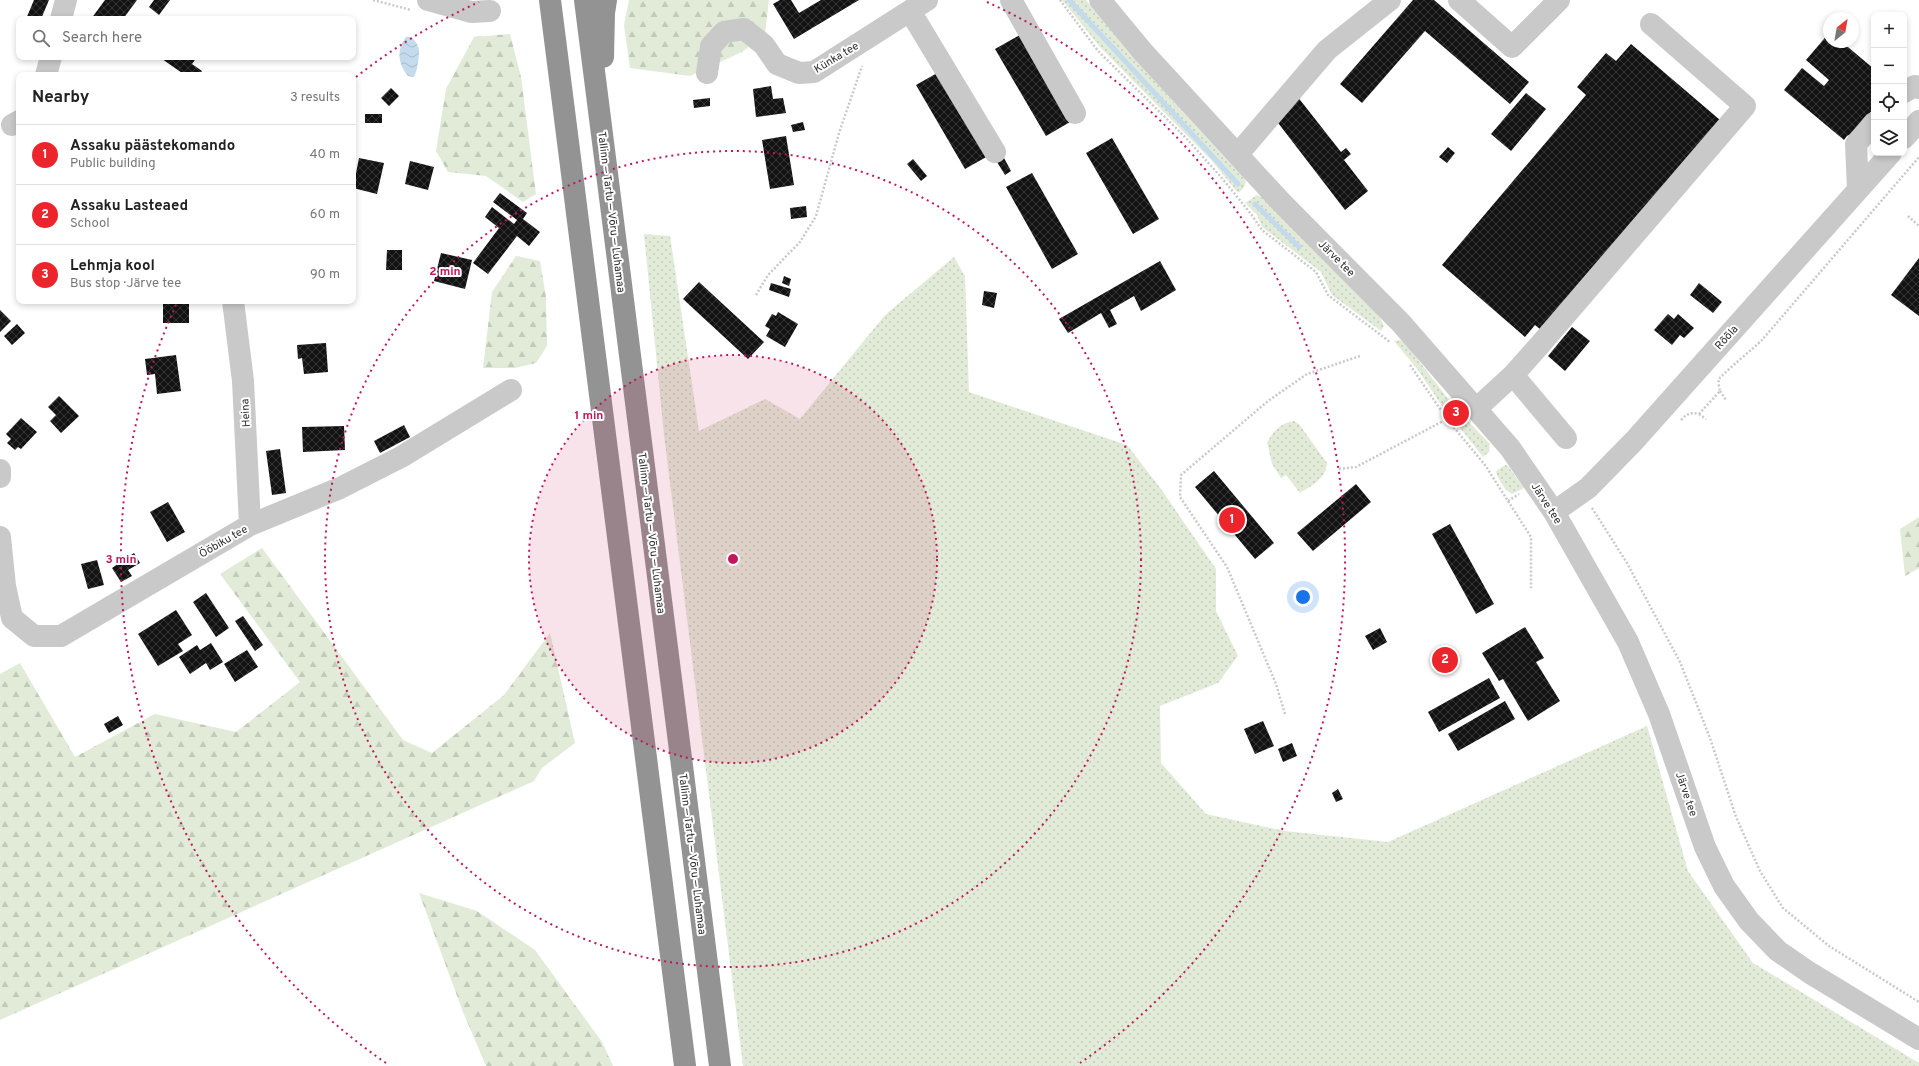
<!DOCTYPE html>
<html lang="en">
<head>
<meta charset="utf-8">
<style>
  body { margin:0; font-family:Overpass,sans-serif; background:#f6f6f6; color:#222 }
  .controls { position:absolute; right:12px; top:12px; display:grid; overflow:hidden; border-radius:8px; box-shadow:0 2px 6px #0003 }
  .controls button { width:36px; height:36px; display:grid; place-items:center; padding:0; border:0; border-bottom:1px solid #e0e0e0; background:#fff; color:#222; font:20px sans-serif }
  .compass { position:absolute; left:1823px; top:12px; width:36px; height:36px; border-radius:50%; background:#fff; box-shadow:0 2px 6px #0003; rotate:31deg }
  .you { position:absolute; left:1303px; top:597px; width:14px; height:14px; margin:-10px; border:3px solid #fff; border-radius:50%; background:#1a73e8; box-shadow:0 0 0 6px #1a73e833 }
  .badge { display:grid; place-items:center; width:26px; height:26px; border-radius:50%; background:#ec252d; color:#fff; font-size:13px; font-weight:700 }
  .pin { position:absolute; translate:-50% -50%; border:2px solid #fff; box-shadow:0 1px 4px #0006 }
  .list { margin:0; padding:0; list-style:none }
  h2 { display:flex; justify-content:space-between; align-items:center; height:52px; margin:0; padding:0 16px; font-size:17px }
  h2 small { font-size:13px; font-weight:400; color:#767676 }
  .list li { display:grid; grid-template-columns:26px 1fr auto; gap:12px; align-items:center; box-sizing:border-box; height:60px; padding:0 16px; border-top:1px solid #e0e0e0 }
  .list b { display:block; font-size:15px; white-space:nowrap }
  .list p { margin:0; font-size:13px; white-space:nowrap; color:#767676 }
  .list em { font-size:13px; font-style:normal; color:#767676 }
  .icon { flex:none; width:22px; height:22px; fill:none; stroke:currentColor; stroke-width:2; stroke-linecap:round; stroke-linejoin:round }
  .map { position:relative; flex:none; width:1919px; height:1066px; overflow:hidden }
  .search { position:absolute; background:#fff; box-shadow:0 2px 6px #0003; left:16px; top:16px; width:340px; height:44px; display:flex; align-items:center; gap:10px; box-sizing:border-box; padding:0 14px; border-radius:8px; color:#767676; font-size:15px }
  .panel { position:absolute; background:#fff; box-shadow:0 2px 6px #0003; left:16px; top:72px; width:340px; height:232px; border-radius:8px }
  .map>svg:first-child { display:block }
  .grass { fill:url(#grass-dots) }
  .forest { fill:url(#forest-firs) }
  .water { fill:url(#water-waves) }
  .lines { fill:none; stroke-linecap:round; stroke-linejoin:round }
  .stream { stroke:#c3dbec; stroke-width:5 }
  .building { fill:url(#building-cross-hatch) }
  .path { stroke:#c9c9c9; stroke-width:2.5; stroke-dasharray:2 2; stroke-linecap:butt }
  .minor { stroke:#c9c9c9; stroke-width:22 }
  .highway { stroke:#939393; stroke-width:22 }
  .ring { fill:none; stroke:#c2185b; stroke-width:2; stroke-dasharray:2 4 }
  .labels { text-anchor:middle; stroke-width:4; stroke-linejoin:round; paint-order:stroke }
  .street-label { font-size:11px; fill:#2c2c2c; stroke:#fff }
  .centre { fill:#c2185b; stroke:#fff; stroke-width:2 }
  .ring-label { font-size:12px; text-anchor:middle; font-weight:bold; fill:#c2185b; stroke:#fff; stroke-width:4; stroke-linejoin:round; paint-order:stroke }
</style>
</head>
<body>
<div class="map">
<svg width="1919" height="1066" viewBox="0 0 1919 1066">
  <defs>
    <pattern id="grass-dots" width="8" height="8" patternUnits="userSpaceOnUse"><rect width="8" height="8" fill="#e2ebd8"/><path d="M2 2h.1M6 6h.1" fill="none" stroke="#c2caba" stroke-width="1.8" stroke-linecap="round"/></pattern>
    <pattern id="forest-firs" width="22" height="20" patternUnits="userSpaceOnUse"><rect width="22" height="20" fill="#e2ebd8"/><path d="M5 1l3.5 6h-7zM16 11l3.5 6h-7z" fill="#c2caba"/></pattern>
    <pattern id="water-waves" width="16" height="10" patternUnits="userSpaceOnUse"><rect width="16" height="10" fill="#c3dbec"/><path d="M0 5q4-4 8 0t8 0" fill="none" stroke="#a8bccb"/></pattern>
    <pattern id="building-cross-hatch" width="8" height="8" patternUnits="userSpaceOnUse"><rect width="8" height="8" fill="#131313"/><path d="M0 0l8 8M0 8l8-8" fill="none" stroke="#363636"/></pattern>
  </defs>
  <rect width="100%" height="100%" fill="#fff"/>
  <path class="grass" d="M1062 0H1086C1136 62 1190 120 1245 179 1247 186 1243 189 1238 193L1212 161 1100 47Z
    M1257 195 1262 197 1378 313 1384 326 1381 331 1332 295 1321 272 1262 227 1257 215 1245 203Z
    M644 234 670 236 699 431 765 399 800 419 885 315 954 257 965 276 969 392 1127 445 1161 489 1216 569V611L1238 656 1218 683 1160 706 1161 763 1206 814 1285 831 1388 842 1647 726 1688 871 1753 963 1919 1063V1066H743L664 435Z
    M1401 340 1405 343 1449 400 1444 404 1451 412 1448 415 1418 370 1394 341Z
    M1467 420 1490 444 1489 452 1483 457 1457 424Z
    M1294 421 1299 424 1327 463C1326 479 1312 485 1300 493L1286 475 1281 478 1272 464 1267 442C1274 431 1280 423 1294 421Z
    M1505 465 1508 466 1524 488 1512 494C1505 491 1497 478 1496 471Z"/>
  <path class="forest" d="M629 0H769L765 34 742 52 690 76 630 68 624 25Z
    M510 34 521 77 536 194 523 202 486 176 448 172 436 151 446 89 474 37Z
    M516 256 540 261 546 297 547 346 536 363 515 368H483L492 292Z
    M1919 517V568L1905 576 1900 529Z
    M262 548 403 740 432 753 504 695 550 633 575 743 542 768 534 781 0 1020V674L20 663 75 757 155 714 236 732 300 682 220 574Z
    M419 893 477 911 535 950 602 1042 613 1066H486L463 1012Z"/>
  <path class="water" d="M406 37H411C415 40 419 46 419 51 419 57 417 75 413 77L408 76C398 64 396 50 406 37Z"/>
  <g class="lines">
    <path class="stream" d="M1069 0 1238 184
      M1255 204 1299 247"/>
  </g>
  <path class="building" d="M34 0H49L41 19H26Z
    M105 0H137L123 19H91Z
    M154 0H170L159 15 149 7Z
    M780 0H791L799 13 821 0H859L794 39 773 4Z
    M1413 0H1434L1529 82 1510 104 1425 31 1362 103 1340 84Z
    M1829 33V42H1842L1874 69V108L1853 133 1847 136 1844 140 1784 90 1802 68 1824 86 1829 80 1806 60Z
    M1020 35 1070 122 1046 136 995 49Z
    M1631 44 1720 120 1541 330 1535 325 1525 337 1442 265 1586 95 1577 87 1606 53 1616 61Z
    M163 57H197L192 64 202 71 199 75H185L162 59Z
    M939 72 988 156 965 169 916 85Z
    M771 86 773 99 783 98 786 113 756 117 753 89Z
    M391 88 399 96 389 106 381 98Z
    M1526 93 1546 109 1511 151 1491 134Z
    M1297 96 1341 152 1346 148 1351 154 1344 160 1368 191 1345 210 1272 115Z
    M710 98V106L694 108 693 100Z
    M365 114H382V123H365Z
    M803 122 805 130 793 132 791 125Z
    M786 136 794 185 770 189 762 140Z
    M1112 138 1159 219 1133 234 1086 153Z
    M1448 147 1455 153 1447 163 1439 157Z
    M359 158 384 163 377 194 353 188Z
    M1004 158 1011 171 1005 175 997 162Z
    M913 159 927 176 921 181 907 164Z
    M410 161 434 167 428 190 405 184Z
    M1032 173 1078 254 1052 269 1006 187Z
    M500 193 527 213 523 219 540 232 529 246 517 236 488 274 473 263 499 228 485 217 492 207 514 224 517 220 493 202Z
    M806 206 807 217 791 219 790 208Z
    M387 250H402V270H386Z
    M441 253 472 260 465 289 434 281Z
    M1919 258V316L1891 295Z
    M1160 261 1176 290 1141 311 1134 296 1110 310 1117 324 1109 328 1101 313 1068 333 1059 319Z
    M784 276 791 279 789 286 782 283Z
    M699 282 764 342 748 359 683 299Z
    M771 283 791 289 789 297 769 290Z
    M1699 283 1722 302 1713 313 1690 295Z
    M984 291 997 293 994 308 982 305Z
    M163 301H189V323H163Z
    M0 310 11 321 0 332Z
    M778 312 798 324 785 347 766 336 770 329 765 326 772 314 776 316Z
    M1668 314 1674 319 1678 314 1694 328 1684 338 1680 335 1672 345 1654 330Z
    M17 324 25 333 12 345 4 336Z
    M1572 327 1590 341 1565 371 1548 356Z
    M326 343 328 372 304 374 302 358 298 359 297 345Z
    M176 355 181 391 157 394 155 374 147 375 145 359Z
    M59 396 79 416 61 433 50 421 56 415 48 407Z
    M21 418 37 432 21 449 18 447 15 450 7 443 11 439 6 434Z
    M404 425 410 437 380 453 374 441Z
    M344 426 345 450 303 452 302 427Z
    M280 449 286 493 272 495 266 451Z
    M1214 471 1274 543 1255 559 1195 487Z
    M1356 484 1371 502 1313 551 1297 533Z
    M168 502 185 532 167 542 150 512Z
    M1450 524 1494 604 1476 614 1432 534Z
    M134 553 140 563 128 570 132 576 121 582 112 568Z
    M97 560 104 585 88 589 81 564Z
    M206 593 229 628 216 637 193 602Z
    M176 610 192 635 178 644 183 651 158 666 138 634Z
    M243 616 263 645 255 651 235 621Z
    M1525 627 1544 658 1536 662 1560 701 1528 721 1503 679 1499 681 1482 653Z
    M1380 628 1387 642 1373 650 1365 636Z
    M211 643 223 662 210 670 206 663 190 674 179 657 197 645 200 650Z
    M247 650 258 667 235 682 224 664Z
    M1489 678 1500 698 1439 732 1428 712Z
    M1505 701 1515 719 1458 751 1448 734Z
    M118 716 123 725 109 733 104 724Z
    M1263 721 1274 746 1255 754 1244 729Z
    M1292 743 1297 756 1283 762 1278 749Z
    M1338 789 1343 799 1336 802 1332 793Z"/>
  <g class="lines">
    <path class="path" d="M373 0 411 10
      M1060 0 1098 51 1186 138 1221 177 1251 214 1262 230 1316 272 1328 295 1390 342
      M1908 216 1919 226
      M756 295 768 275 800 242 816 216 839 133 862 66
      M1410 365 1447 419 1485 465 1531 537V588
      M1720 391 1726 400
      M1699 414 1706 419
      M1681 420C1687 414 1690 412 1699 414L1720 391C1719 387 1718 382 1719 379 1721 375 1755 347 1762 340L1919 157
      M1453 427 1460 420
      M1339 469 1356 467 1447 419
      M1508 501 1519 494
      M1592 508 1627 563 1680 662 1710 738 1736 817 1760 871 1783 908 1829 946 1919 1002
      M1285 714 1276 684 1227 567 1180 497 1181 475 1268 401 1307 374 1360 356"/>
    <path class="minor" d="M428 0 471 12 490 11
      M1011 0 1075 113
      M1100 0 1143 52 1282 203 1401 323 1510 448 1554 512 1628 642 1659 714 1705 847 1724 886 1749 921 1778 951 1810 973 1919 1039
      M1459 0 1512 47 1559 0
      M910 11 995 152
      M61 19 66 0
      M707 73 711 46 724 32 744 29 764 45 777 64 799 73 814 72 927 0
      M46 75 51 57
      M1904 92 1915 86 1919 88
      M12 125 19 121
      M1904 138 1919 121
      M1238 154 1327 50 1390 0
      M1858 190 1856 144 1874 123
      M233 301 243 381 250 525
      M1513 375 1566 438
      M1477 408 1513 375 1538 347 1745 106 1651 24
      M0 470V477
      M1554 512 1588 488 1634 441 1891 153
      M0 537 5 586 12 618 34 636H61L250 525 340 488 401 457 511 390"/>
    <path class="highway" d="M550 0 685 1066
      M585 0 720 1066
      M603 57 604 13 606 0"/>
  </g>
  <circle cx="733" cy="559" r="204" fill="#c2185b" fill-opacity=".12"/>
  <g class="ring">
    <circle cx="733" cy="559" r="204"/>
    <circle cx="733" cy="559" r="408"/>
    <path d="M386 1063A612 612 0 0 1 176 305M356 77A612 612 0 0 1 479 2M987 2A612 612 0 0 1 1080 1063"/>
  </g>
  <g class="labels">
    <g class="street-label">
      <text transform="translate(836 57) rotate(-31)" y="4">Künka tee</text>
      <text transform="translate(612 212) rotate(83)" y="4">Tallinn — Tartu — Võru — Luhamaa</text>
      <text transform="translate(1337 258) rotate(45)" y="4">Järve tee</text>
      <text transform="translate(1726 337) rotate(-48)" y="4">Rõõla</text>
      <text transform="translate(245 413) rotate(-93)" y="4">Heina</text>
      <text transform="translate(1547 503) rotate(57)" y="4">Järve tee</text>
      <text transform="translate(652 533) rotate(83)" y="4">Tallinn — Tartu — Võru — Luhamaa</text>
      <text transform="translate(223 541) rotate(-30)" y="4">Ööbiku tee</text>
      <text transform="translate(1687 794) rotate(71)" y="4">Järve tee</text>
      <text transform="translate(693 854) rotate(83)" y="4">Tallinn — Tartu — Võru — Luhamaa</text>
    </g>
  </g>
  <circle cx="733" cy="559" r="6" class="centre"/>
  <g class="ring-label">
    <text x="445" y="275">2 min</text>
    <text x="589" y="419">1 min</text>
    <text x="121" y="563">3 min</text>
  </g>
</svg>
<div class="controls">
<button>+</button>
<button>−</button>
<button><svg class="icon" aria-label="locate" viewBox="0 0 24 24"><circle cx="12" cy="12" r="6"/><path d="M12 2v4M12 18v4M2 12h4M18 12h4"/></svg></button>
<button><svg class="icon" aria-label="layers" viewBox="0 0 24 24"><path d="M12 4l9 5-9 5-9-5zM3 14l9 5 9-5"/></svg></button>
</div>
<svg class="compass" viewBox="-18 -18 36 36"><path d="M0-13l5 13h-10z" fill="#e53935"/><path d="M0 13l5-13h-10z" fill="#767676"/></svg>
<div class="you"></div>
<div class="pin badge" style="left:1232px;top:520px">1</div>
<div class="pin badge" style="left:1445px;top:660px">2</div>
<div class="pin badge" style="left:1456px;top:413px">3</div>
<div class="search"><svg class="icon" aria-label="search" viewBox="0 0 24 24"><circle cx="10" cy="10" r="6"/><path d="M15 15l6 6"/></svg>Search here</div>
<section class="panel">
<h2>Nearby<small>3 results</small></h2>
<ul class="list">
<li><span class="badge">1</span><div><b>Assaku päästekomando</b><p>Public building</p></div><em>40 m</em></li>
<li><span class="badge">2</span><div><b>Assaku Lasteaed</b><p>School</p></div><em>60 m</em></li>
<li><span class="badge">3</span><div><b>Lehmja kool</b><p>Bus stop · Järve tee</p></div><em>90 m</em></li>
</ul>
</section>
</div>
</body>
</html>
